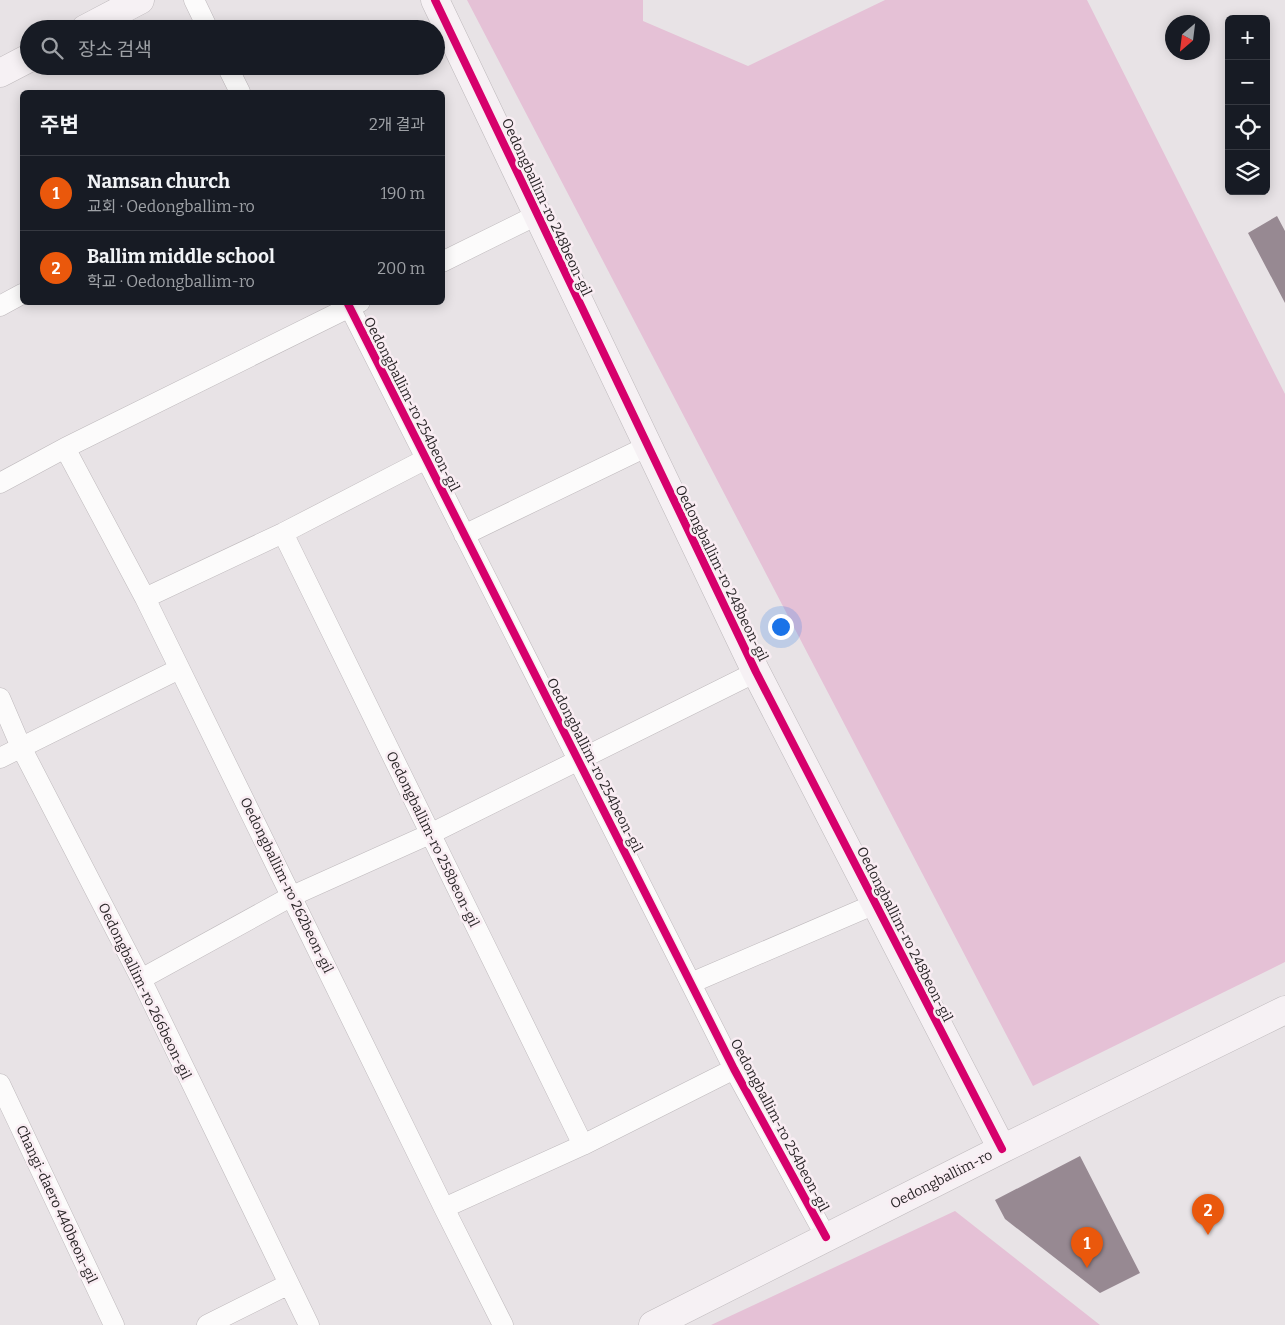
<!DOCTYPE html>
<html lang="ko">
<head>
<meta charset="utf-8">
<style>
  body { margin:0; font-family:Bitter,"Noto Sans KR",serif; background:#20242c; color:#f1f3f6 }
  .controls { position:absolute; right:15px; top:15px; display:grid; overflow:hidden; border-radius:8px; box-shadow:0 2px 12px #0003 }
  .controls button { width:45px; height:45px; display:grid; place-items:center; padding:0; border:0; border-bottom:1px solid #363941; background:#171b24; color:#f1f3f6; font:25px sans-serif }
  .compass { position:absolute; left:1165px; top:15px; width:45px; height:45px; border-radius:50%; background:#171b24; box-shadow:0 2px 12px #0003; rotate:208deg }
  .you { position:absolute; left:780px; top:626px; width:18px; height:18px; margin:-12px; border:4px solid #fff; border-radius:50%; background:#1a73e8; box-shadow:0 0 0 8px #1a73e833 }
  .badge { display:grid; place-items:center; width:32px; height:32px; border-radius:50%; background:#ea580c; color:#fff; font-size:16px; font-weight:700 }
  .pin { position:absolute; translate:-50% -41px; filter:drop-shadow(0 1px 2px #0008) }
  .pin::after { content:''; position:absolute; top:26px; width:18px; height:15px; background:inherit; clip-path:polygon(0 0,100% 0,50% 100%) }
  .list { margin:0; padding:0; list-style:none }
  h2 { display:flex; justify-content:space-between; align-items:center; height:65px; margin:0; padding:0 20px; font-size:21px }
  h2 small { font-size:16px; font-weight:400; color:#9ea1a6 }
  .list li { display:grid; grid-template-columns:32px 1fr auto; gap:15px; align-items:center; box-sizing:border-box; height:75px; padding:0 20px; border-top:1px solid #363941 }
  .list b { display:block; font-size:19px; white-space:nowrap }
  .list p { margin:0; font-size:16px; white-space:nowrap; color:#9ea1a6 }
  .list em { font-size:16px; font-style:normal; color:#9ea1a6 }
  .icon { flex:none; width:28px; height:28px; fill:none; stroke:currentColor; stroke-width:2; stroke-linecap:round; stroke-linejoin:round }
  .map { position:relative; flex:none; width:1285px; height:1325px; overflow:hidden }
  .search { position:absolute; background:#171b24; box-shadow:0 2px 12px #0003; left:20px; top:20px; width:425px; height:55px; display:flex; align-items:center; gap:12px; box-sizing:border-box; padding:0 18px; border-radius:28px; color:#9ea1a6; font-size:19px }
  .panel { position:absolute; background:#171b24; box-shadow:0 2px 12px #0003; left:20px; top:90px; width:425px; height:215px; border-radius:8px }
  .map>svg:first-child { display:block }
  .green { fill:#e5c1d6 }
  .building { fill:#978992 }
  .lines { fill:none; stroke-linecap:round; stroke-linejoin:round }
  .street-casing { stroke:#beb9bc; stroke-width:21 }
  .secondary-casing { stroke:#beb9bc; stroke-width:29 }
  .street { stroke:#fcfbfb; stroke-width:20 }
  .secondary { stroke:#f6f1f4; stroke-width:28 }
  .cycleway-casing { stroke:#f9edf3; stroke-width:11 }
  .cycleway { stroke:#d6006c; stroke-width:8 }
  .labels { text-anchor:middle; stroke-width:5; stroke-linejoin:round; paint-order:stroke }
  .street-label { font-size:14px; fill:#292527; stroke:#f9edf3 }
</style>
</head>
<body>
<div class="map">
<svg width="1285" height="1325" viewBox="0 0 1285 1325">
  <rect width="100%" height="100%" fill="#e8e3e6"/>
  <path class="green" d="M467 0H643V21L748 66 885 0H1087L1285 394V962L1033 1086Z
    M955 1211 1100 1325H711Z"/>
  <path class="building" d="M1277 216 1285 231V303L1248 233Z
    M1080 1156 1140 1273 1100 1293 1005 1219 995 1200Z"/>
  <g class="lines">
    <g class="street-casing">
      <path id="street" d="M194 0 208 29
        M227 66 240 92
        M442 262 537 215
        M347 302 734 1069 826 1237
        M0 306 22 294
        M65 448 145 598 444 1208 503 1325
        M0 483 65 448 360 302
        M283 533 583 1145
        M464 535 648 446
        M145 598 283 533 426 459
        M0 698 21 747 141 979 309 1325
        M0 758 179 669
        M141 979 292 896 430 834 756 672
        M691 983 875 904
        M0 1084 114 1325
        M444 1208 583 1145 734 1069
        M207 1325 289 1284"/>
    </g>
    <g class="secondary-casing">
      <path id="secondary" d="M435 0 756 672 1002 1149
        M85 29 140 0
        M0 73 29 58
        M653 1325 1002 1149 1285 1010"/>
    </g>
    <use href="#street" class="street"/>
    <use href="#secondary" class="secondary"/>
    <g class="cycleway-casing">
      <path id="cycleway" d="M435 0 756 672 1002 1149
        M347 302 734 1069 826 1237"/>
    </g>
    <use href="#cycleway" class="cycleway"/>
  </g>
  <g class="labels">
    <g class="street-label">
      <text transform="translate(547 207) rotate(65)" y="5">Oedongballim-ro 248beon-gil</text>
      <text transform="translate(412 404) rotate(63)" y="5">Oedongballim-ro 254beon-gil</text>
      <text transform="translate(722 573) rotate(64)" y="5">Oedongballim-ro 248beon-gil</text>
      <text transform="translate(595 765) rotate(63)" y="5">Oedongballim-ro 254beon-gil</text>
      <text transform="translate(433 839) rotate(64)" y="5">Oedongballim-ro 258beon-gil</text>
      <text transform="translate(287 885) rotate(64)" y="5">Oedongballim-ro 262beon-gil</text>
      <text transform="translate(905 934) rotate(63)" y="5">Oedongballim-ro 248beon-gil</text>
      <text transform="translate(145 991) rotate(64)" y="5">Oedongballim-ro 266beon-gil</text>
      <text transform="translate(780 1125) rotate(62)" y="5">Oedongballim-ro 254beon-gil</text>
      <text transform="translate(941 1179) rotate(-27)" y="5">Oedongballim-ro</text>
      <text transform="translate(57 1204) rotate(65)" y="5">Changi-daero 440beon-gil</text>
    </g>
  </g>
</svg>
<div class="controls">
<button>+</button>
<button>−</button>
<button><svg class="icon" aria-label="locate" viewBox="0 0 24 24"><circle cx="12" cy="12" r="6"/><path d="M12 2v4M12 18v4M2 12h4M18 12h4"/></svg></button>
<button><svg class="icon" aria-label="layers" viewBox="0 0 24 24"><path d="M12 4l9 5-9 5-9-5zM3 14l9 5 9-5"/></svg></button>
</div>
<svg class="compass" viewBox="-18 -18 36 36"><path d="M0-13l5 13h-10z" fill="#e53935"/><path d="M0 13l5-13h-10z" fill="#9ea1a6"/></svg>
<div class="you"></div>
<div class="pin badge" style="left:1087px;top:1268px">1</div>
<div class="pin badge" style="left:1208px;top:1235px">2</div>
<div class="search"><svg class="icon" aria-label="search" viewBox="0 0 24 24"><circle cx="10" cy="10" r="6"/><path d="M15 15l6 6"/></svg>장소 검색</div>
<section class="panel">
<h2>주변<small>2개 결과</small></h2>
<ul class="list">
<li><span class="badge">1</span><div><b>Namsan church</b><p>교회 · Oedongballim-ro</p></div><em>190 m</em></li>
<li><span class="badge">2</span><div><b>Ballim middle school</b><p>학교 · Oedongballim-ro</p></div><em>200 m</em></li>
</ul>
</section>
</div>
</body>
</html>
